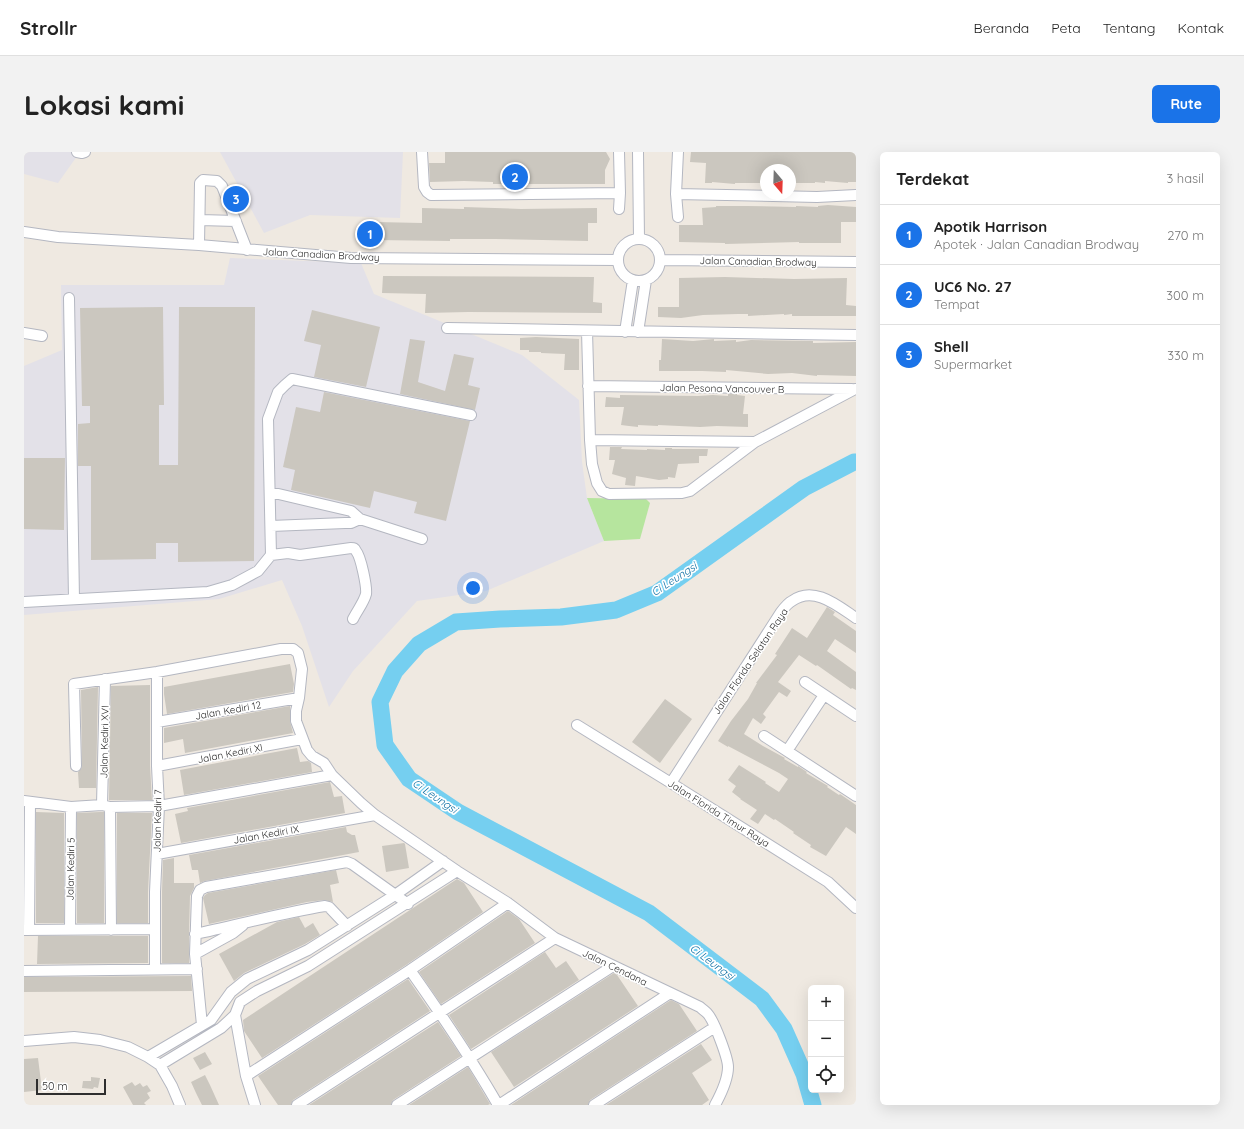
<!DOCTYPE html>
<html lang="id">
<head>
<meta charset="utf-8">
<style>
  body { margin:0; font-family:Quicksand,sans-serif; background:#f2f2f2; color:#222 }
  .controls { position:absolute; right:12px; bottom:12px; display:grid; overflow:hidden; border-radius:6px; box-shadow:0 4px 16px #0002 }
  .controls button { width:36px; height:36px; display:grid; place-items:center; padding:0; border:0; border-bottom:1px solid #e0e0e0; background:#fff; color:#222; font:20px sans-serif }
  .compass { position:absolute; left:736px; top:12px; width:36px; height:36px; border-radius:50%; background:#fff; box-shadow:0 4px 16px #0002; rotate:161deg }
  .scale { position:absolute; left:12px; bottom:10px; width:70px; box-sizing:border-box; padding-left:4px; border:2px solid #2e2e2e; border-top:0; font-size:11px; line-height:14px; white-space:nowrap; color:#2e2e2e; -webkit-text-stroke:3px #fff; paint-order:stroke }
  .you { position:absolute; left:449px; top:436px; width:14px; height:14px; margin:-10px; border:3px solid #fff; border-radius:50%; background:#1a73e8; box-shadow:0 0 0 6px #1a73e833 }
  .badge { display:grid; place-items:center; width:26px; height:26px; border-radius:50%; background:#1a73e8; color:#fff; font-size:13px; font-weight:700 }
  .pin { position:absolute; translate:-50% -50%; border:2px solid #fff; box-shadow:0 1px 4px #0006 }
  .list { margin:0; padding:0; list-style:none }
  h2 { display:flex; justify-content:space-between; align-items:center; height:52px; margin:0; padding:0 16px; font-size:17px }
  h2 small { font-size:13px; font-weight:400; color:#767676 }
  .list li { display:grid; grid-template-columns:26px 1fr auto; gap:12px; align-items:center; box-sizing:border-box; height:60px; padding:0 16px; border-top:1px solid #e0e0e0 }
  .list b { display:block; font-size:15px; white-space:nowrap }
  .list p { margin:0; font-size:13px; white-space:nowrap; color:#767676 }
  .list em { font-size:13px; font-style:normal; color:#767676 }
  .icon { flex:none; width:22px; height:22px; fill:none; stroke:currentColor; stroke-width:2; stroke-linecap:round; stroke-linejoin:round }
  .map { position:relative; flex:none; width:832px; height:953px; overflow:hidden; border-radius:6px }
  header { display:flex; align-items:center; gap:24px; box-sizing:border-box; height:56px; padding:0 20px; background:#fff; border-bottom:1px solid #e0e0e0 }
  header strong { font-size:19px }
  nav { display:flex; gap:22px; margin-inline-start:auto; font-size:14px }
  .intro { display:flex; align-items:center; justify-content:space-between; box-sizing:border-box; height:96px; padding:0 24px }
  h1 { margin:0; font-size:28px }
  .button { padding:10px 18px; border-radius:6px; background:#1a73e8; color:#fff; font-size:14px; font-weight:700 }
  main { display:flex; gap:24px; padding:0 24px }
  aside { flex:1; background:#fff; border-radius:6px; box-shadow:0 4px 16px #0002 }
  .map>svg:first-child { display:block }
  .industrial { fill:#e3e1e8 }
  .green { fill:#b6e59e }
  .lines { fill:none; stroke-linecap:round; stroke-linejoin:round }
  .river { stroke:#75cff0; stroke-width:17 }
  .building { fill:#cbc7bf }
  .minor-casing { stroke:#b4b7c1; stroke-width:12 }
  .minor { stroke:#fff; stroke-width:10 }
  .labels { text-anchor:middle; stroke-width:3.5; stroke-linejoin:round; paint-order:stroke }
  .street-label { font-size:10px; fill:#2e2e2e; stroke:#fff }
  .water-label { font-size:11px; font-style:italic; fill:#0d6fa3; stroke:#fff }
</style>
</head>
<body>
<header>
<strong>Strollr</strong>
<nav><a>Beranda</a><a>Peta</a><a>Tentang</a><a>Kontak</a></nav>
</header>
<div class="intro"><h1>Lokasi kami</h1><a class="button">Rute</a></div>
<main>
<div class="map">
<svg width="832" height="953" viewBox="0 0 832 953">
  <rect width="100%" height="100%" fill="#efe9e1"/>
  <path class="industrial" d="M0 0H56L34 31 0 22Z
    M196 0H379L376 66 286 63 240 81Z
    M206 106 337 111 350 142 498 203 555 248 558 310 563 346 580 389 462 439 393 449 329 519 305 555 278 474 258 428 195 447 0 463V214L38 198 37 133H200Z"/>
  <path class="green" d="M563 346 622 347 626 351 616 387 580 389Z"/>
  <g class="lines">
    <path class="river" d="M789 953 780 922 760 877 738 847 625 761 434 660 385 627 361 593 356 550 371 519 395 492 432 470 476 467 537 465 592 458 633 441 780 336 830 310H832"/>
  </g>
  <path class="building" d="M421 0H582L586 7 581 18V32H469V30L440 29 406 30 405 11H421Z
    M667 0H832V30H824V31L801 29V31L791 30V31H766V16L742 17V31H711V32L688 30V31H681L682 11 666 10Z
    M804 53 832 55V70H817V91H775V90L701 92V91L655 90V73H679L678 56 692 55V54H723L772 55V54L794 55V54Z
    M440 55 497 57 573 56V71H564V89L471 87H426V89L351 88 352 70 398 71V56L440 57Z
    M359 124 570 125 569 150 578 151V161L444 160 401 161 402 142 358 141Z
    M701 125 770 127 823 126 822 153 832 154V164H768V162L760 163V162L724 164V162H714L679 163 657 166 634 165V155H655V126Z
    M139 155 140 253H135V313H154L155 155H231L230 409 154 410V391H132V407L67 408V314H54V272L66 271V254H58L56 156Z
    M288 158 356 175 342 235 290 225 297 193 280 189Z
    M512 185 555 187V218H540L541 202 517 201V200H505V198H496V186Z
    M386 187 401 189 394 230 421 239 430 202 450 206 444 233 456 236 451 258 376 242Z
    M638 187 669 189 690 187V189L712 188V190L727 188 789 189V191L832 190V224L793 223V224L768 221 744 222 702 218V220L678 219H635V208H637Z
    M300 240 446 269 422 369 390 361 393 350 350 339 346 356 267 338 271 318 259 315 272 255 296 260Z
    M704 242H713V243L721 244 719 262H724V275L693 274 676 275 634 273V274L614 273V275L605 274 597 273 600 255H581L582 245 596 246V243L674 244 689 243 704 244Z
    M586 295H598L597 297 623 298V297L641 298V296H648V297H684L683 304H675V311L654 312 651 326 644 325V327L635 328 612 324 611 334 601 333 602 326 588 322 591 308H585Z
    M0 306H41L40 378 0 377Z
    M803 455 811 460 809 463 832 479V501L811 487 803 499 832 520V538L828 536 827 537 793 513 792 514 775 503 754 530 767 539 763 545 755 540 739 562 742 565 737 572 729 566 720 582 739 594 761 606 760 607 774 615V614L783 620 782 621 804 634 803 635 815 643 816 642 832 653V682L822 675 802 704 786 695 787 693 769 681 770 680 751 667 750 668 741 662 734 672 726 667 733 658 716 647H717L708 640 712 634 704 628 715 613 742 630 741 631 755 640 764 627 755 621 704 594V595L694 589 707 569 724 547 733 531H732L753 503 751 502 768 476 783 486Z
    M266 512 270 532 269 540 143 562 140 542V535Z
    M126 533V614L128 648H85L87 534Z
    M74 535 72 636H55L54 620 57 617 58 614 57 538Z
    M641 547 668 567 636 611 608 590Z
    M266 554V569L269 581 161 601 159 587 140 591V576Z
    M273 596 276 610 284 609 287 611 288 620 160 643 156 618Z
    M306 630 310 645 318 644 321 661 157 691 151 662 164 659 163 656Z
    M12 660 40 661V771H12Z
    M76 660H80V771H53V661Z
    M93 661H128L124 740V771H93Z
    M322 675 323 680 328 683H331L335 700 181 729 176 731 174 718H168L165 703Z
    M380 691 381 692 385 716 362 720 358 694Z
    M150 706V731H170V736L166 744 165 783V811H138V740L139 708Z
    M312 718 315 731 306 733 309 750 300 748 283 750 185 772 179 746 181 743 184 741Z
    M433 727 440 731 459 760 382 813 238 906 220 879 219 868Z
    M484 759 495 767 511 791 417 852 395 820Z
    M275 765 281 776 289 771 296 783 281 792 220 821 210 829 195 802 253 770Z
    M14 784H124V811L13 812Z
    M521 800 532 816 542 809 555 828 447 897 425 863Z
    M590 821 593 823 614 854 490 935 467 900Z
    M167 824 168 839 0 840V825Z
    M384 827 406 859 269 948 267 953H254L234 924Z
    M647 848 655 852 673 879 566 948 564 953H487Z
    M414 870 437 904 369 948 367 953H285Z
    M677 892 688 908 668 921 685 948 678 953H582Z
    M181 900 188 912 176 918 169 906Z
    M14 906 18 938 0 940V907Z
    M444 915 466 952 464 953H385Z
    M181 923 186 933 195 953H178L172 941 167 930Z
    M67 925 76 926 74 936 70 935 69 937 58 936 59 929H67Z
    M108 930 111 934 116 931 119 935 123 933 127 939 123 941 126 946 120 951 122 953H109L99 935Z"/>
  <g class="lines">
    <g class="minor-casing">
      <path id="minor" d="M53 0 58 1 61 0
        M398 0 400 35 403 40 407 43 596 41
        M614 0 615 86
        M654 0 652 42 654 65
        M652 42 793 45 832 43
        M595 57 596 41 595 0
        M176 68 212 69
        M0 80 34 85 175 93 327 106 594 108
        M594 108a21 21 0 1 1 42 0a21 21 0 1 1-42 0Z
        M175 93 176 31 179 28 193 29 198 34 223 98
        M637 108 832 110
        M45 146 50 447
        M423 176 832 183
        M563 179 566 288 568 312 573 331 578 339 585 342 658 341 666 339 731 290 831 237
        M601 180 609 128
        M614 180 622 128
        M0 181 18 184
        M564 234 828 237
        M566 288 731 290
        M246 340 327 359 336 367 398 387
        M247 374 321 371H327L336 367
        M247 403 244 267 254 240 261 233 268 227 447 263
        M0 450 184 440 208 433 234 419 247 403 264 401 276 403 327 396C330 396 331 396 332 399 337 405 343 435 342 442 340 450 333 459 329 467
        M781 530 832 564
        M133 570 275 546
        M553 573 647 631 804 730 832 756
        M740 584 832 644
        M763 599 800 543
        M52 614 50 532 133 520 257 497H269L274 501 278 517 275 546 272 559V569L283 598 288 604 300 611 308 623 337 651 351 663 433 719 484 751 531 786 676 855C678 857 681 859 683 861 690 868 704 906 704 915 704 928 697 942 691 953
        M133 614 278 587
        M647 631 757 460C760 456 764 451 768 449 790 433 814 454 832 466
        M0 649 47 655 78 653 86 655 135 654 308 623
        M78 653 81 527
        M86 655 87 778
        M133 702 351 663
        M0 778 131 777
        M5 778 6 651
        M46 778 47 655
        M171 782C214 773 257 761 301 754L305 755 323 774
        M171 802 209 781 219 773
        M131 817V740L135 654 133 614V520
        M386 818C417 862 447 906 474 953
        M0 819 173 817
        M211 863 222 924 231 953
        M178 873 171 802 173 744 176 738 182 735 323 710 328 712 384 752
        M0 889 50 885 76 888 104 895 124 905 136 913 148 934 156 953
        M124 905 187 868 207 840 223 827 284 798 371 743 419 709
        M136 913 197 876 211 863 216 850 233 839 284 814 433 719
        M222 924 386 818 484 751
        M273 953 531 786
        M373 953 589 814
        M475 953 646 841
        M570 953 691 875"/>
    </g>
    <use href="#minor" class="minor"/>
  </g>
  <g class="labels">
    <g class="street-label">
      <text transform="translate(297 102) rotate(3)" y="4">Jalan Canadian Brodway</text>
      <text transform="translate(734 109) rotate(1)" y="4">Jalan Canadian Brodway</text>
      <text transform="translate(698 236) rotate(1)" y="4">Jalan Pesona Vancouver B</text>
      <text transform="translate(726 509) rotate(-56)" y="4">Jalan Florida Selatan Raya</text>
      <text transform="translate(204 558) rotate(-10)" y="4">Jalan Kediri 12</text>
      <text transform="translate(80 590) rotate(-89)" y="4">Jalan Kediri XVI</text>
      <text transform="translate(206 601) rotate(-11)" y="4">Jalan Kediri XI</text>
      <text transform="translate(695 661) rotate(32)" y="4">Jalan Florida Timur Raya</text>
      <text transform="translate(133 669) rotate(-89)" y="4">Jalan Kediri 7</text>
      <text transform="translate(242 682) rotate(-10)" y="4">Jalan Kediri IX</text>
      <text transform="translate(46 717) rotate(-89)" y="4">Jalan Kediri 5</text>
      <text transform="translate(591 815) rotate(26)" y="4">Jalan Cendana</text>
    </g>
    <g class="water-label">
      <text transform="translate(650 427) rotate(-33)" y="4">Ci Leungsi</text>
      <text transform="translate(411 644) rotate(34)" y="4">Ci Leungsi</text>
      <text transform="translate(688 810) rotate(37)" y="4">Ci Leungsi</text>
    </g>
  </g>
</svg>
<div class="controls">
<button>+</button>
<button>−</button>
<button><svg class="icon" aria-label="locate" viewBox="0 0 24 24"><circle cx="12" cy="12" r="6"/><path d="M12 2v4M12 18v4M2 12h4M18 12h4"/></svg></button>
</div>
<svg class="compass" viewBox="-18 -18 36 36"><path d="M0-13l5 13h-10z" fill="#e53935"/><path d="M0 13l5-13h-10z" fill="#767676"/></svg>
<div class="scale">50 m</div>
<div class="you"></div>
<div class="pin badge" style="left:346px;top:82px">1</div>
<div class="pin badge" style="left:491px;top:25px">2</div>
<div class="pin badge" style="left:212px;top:47px">3</div>
</div>
<aside>
<h2>Terdekat<small>3 hasil</small></h2>
<ul class="list">
<li><span class="badge">1</span><div><b>Apotik Harrison</b><p>Apotek · Jalan Canadian Brodway</p></div><em>270 m</em></li>
<li><span class="badge">2</span><div><b>UC6 No. 27</b><p>Tempat</p></div><em>300 m</em></li>
<li><span class="badge">3</span><div><b>Shell</b><p>Supermarket</p></div><em>330 m</em></li>
</ul>
</aside>
</main>
</body>
</html>
